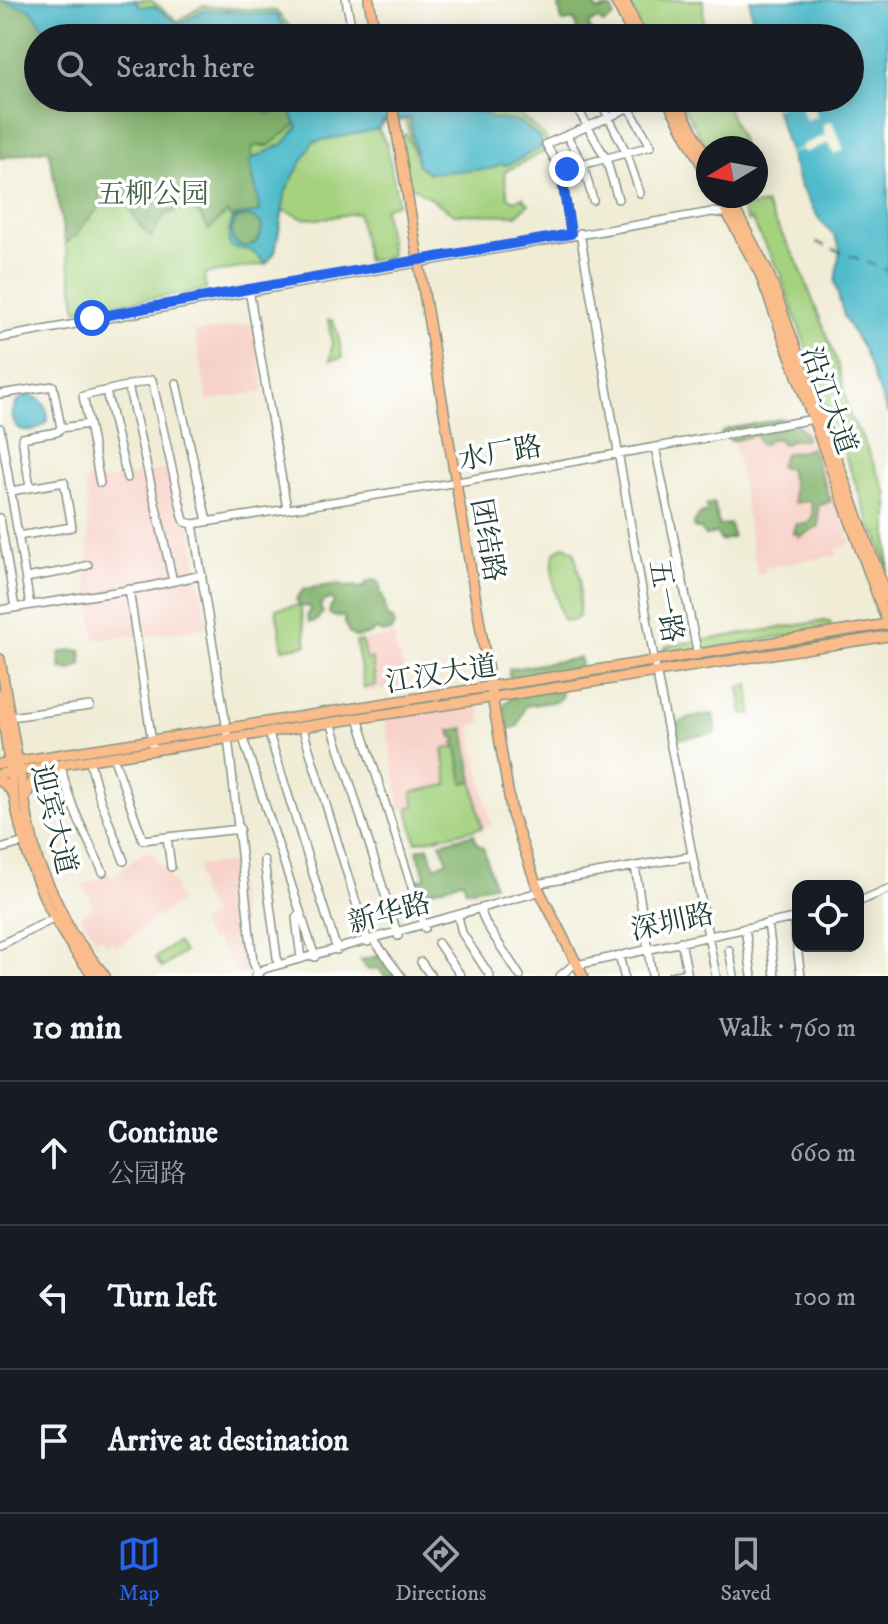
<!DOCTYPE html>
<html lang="en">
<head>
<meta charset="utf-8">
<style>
  body { margin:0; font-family:"IM FELL DW Pica","Noto Serif SC",serif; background:#20242c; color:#f1f3f6 }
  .controls { position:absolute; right:24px; bottom:24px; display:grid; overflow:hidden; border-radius:16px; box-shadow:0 4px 20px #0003 }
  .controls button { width:72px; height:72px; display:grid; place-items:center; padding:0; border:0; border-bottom:2px solid #363941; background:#171b24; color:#f1f3f6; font:40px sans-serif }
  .compass { position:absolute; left:696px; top:136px; width:72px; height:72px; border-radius:50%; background:#171b24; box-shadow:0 4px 20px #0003; rotate:260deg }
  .stop { position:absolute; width:24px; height:24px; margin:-18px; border:6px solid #2563eb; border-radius:50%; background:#fff }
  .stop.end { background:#2563eb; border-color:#fff; box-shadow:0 2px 8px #0008 }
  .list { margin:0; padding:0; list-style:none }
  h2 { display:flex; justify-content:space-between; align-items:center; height:104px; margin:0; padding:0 32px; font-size:34px }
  h2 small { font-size:26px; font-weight:400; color:#9ea1a6 }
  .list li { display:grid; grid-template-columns:52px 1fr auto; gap:24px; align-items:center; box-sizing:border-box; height:144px; padding:0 32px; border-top:2px solid #363941 }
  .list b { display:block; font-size:30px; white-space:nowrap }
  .list p { margin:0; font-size:26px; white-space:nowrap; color:#9ea1a6 }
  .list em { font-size:26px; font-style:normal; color:#9ea1a6 }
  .icon { flex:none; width:44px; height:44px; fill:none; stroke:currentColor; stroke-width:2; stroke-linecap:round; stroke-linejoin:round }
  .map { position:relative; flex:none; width:888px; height:976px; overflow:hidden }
  .search { position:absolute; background:#171b24; box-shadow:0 4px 20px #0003; left:24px; right:24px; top:24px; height:88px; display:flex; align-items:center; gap:20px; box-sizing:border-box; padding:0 28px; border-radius:44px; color:#9ea1a6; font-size:30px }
  .sheet { height:536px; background:#171b24 }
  nav { display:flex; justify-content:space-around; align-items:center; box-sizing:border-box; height:112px; border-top:2px solid #363941; background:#171b24; font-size:22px; color:#9ea1a6 }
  nav a { display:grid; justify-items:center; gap:4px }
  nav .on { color:#2563eb }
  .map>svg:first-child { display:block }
  .built { fill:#f7d1c7 }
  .green { fill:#a5d27f; stroke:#62885a; stroke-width:2 }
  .forest { fill:#84b46e; stroke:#527851; stroke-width:2 }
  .water { fill:#50bbcb; stroke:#387c80; stroke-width:2; fill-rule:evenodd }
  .pier { fill:#f0ecd5 }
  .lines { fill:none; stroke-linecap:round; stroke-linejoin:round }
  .ferry { stroke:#2e6361; stroke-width:2; stroke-dasharray:10 8; stroke-linecap:butt }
  .minor-casing { stroke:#889484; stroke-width:10 }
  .major-casing { stroke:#889484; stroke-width:12 }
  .minor { stroke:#fff; stroke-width:7 }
  .major { stroke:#fabc8b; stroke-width:9 }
  .route { stroke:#2563eb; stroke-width:10 }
  .labels { text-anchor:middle; stroke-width:7; stroke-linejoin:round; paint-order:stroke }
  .park-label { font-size:28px; fill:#406247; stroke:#fff }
  .street-label { font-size:28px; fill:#1f3d34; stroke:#fff }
</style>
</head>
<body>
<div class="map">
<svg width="888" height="976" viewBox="0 0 888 976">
  <rect width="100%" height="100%" fill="#fff"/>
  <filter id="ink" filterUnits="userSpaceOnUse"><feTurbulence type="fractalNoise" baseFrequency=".0125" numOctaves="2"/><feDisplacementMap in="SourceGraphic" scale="16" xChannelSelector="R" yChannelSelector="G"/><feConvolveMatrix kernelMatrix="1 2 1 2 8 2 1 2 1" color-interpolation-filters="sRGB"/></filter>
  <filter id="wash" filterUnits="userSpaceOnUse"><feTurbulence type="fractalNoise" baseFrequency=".006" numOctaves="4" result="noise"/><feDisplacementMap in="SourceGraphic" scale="32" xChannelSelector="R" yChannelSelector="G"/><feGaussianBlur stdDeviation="1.8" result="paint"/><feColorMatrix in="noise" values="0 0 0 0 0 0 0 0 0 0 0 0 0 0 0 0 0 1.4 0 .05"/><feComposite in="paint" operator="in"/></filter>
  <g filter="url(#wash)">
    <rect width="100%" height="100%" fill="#f0ecd5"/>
    <path class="built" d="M253 323 264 391 207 401 195 333Z
      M806 423 851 543 836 549 837 555 765 568V573L757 575 733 435Z
      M173 468 191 527 207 627 134 638 133 635 95 640 85 563 89 562 86 479 97 478 99 481Z
      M394 635 397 656H401L406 686 365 693 356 642Z
      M479 704 482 723 470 726 491 825 416 842 408 808 400 809 385 717Z
      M151 850 177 888 174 890 181 900 117 947 112 941 107 944 102 936 96 939 80 915 94 906 84 888 81 887 107 874 114 875 140 855Z
      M234 862 248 974 244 976H239L215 939 211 942 199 924 213 913 201 894 197 866Z"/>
    <path class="green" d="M0 0H151L178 21 202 6 276 11 296 34 345 31 359 36V38H38V98H455L482 110 516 112 546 137 548 150 504 172 508 197 515 201 522 197 529 204 517 215 454 214 407 183 399 138 406 134 415 154 406 120 383 122 378 129 387 145 398 203 384 208 391 257 367 261 358 213 317 219 302 218 283 210 275 252 266 264 204 274 206 290 77 310 49 149 0 158Z
      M629 0H703L704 38H643Z
      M678 98H723L744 148H708V150Z
      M765 204 798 263 838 364 850 417 859 431 888 496V572L877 534 873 532 782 280 783 278 751 219 748 222 741 208Z
      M328 320H332L338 334 342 358 330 360 332 344Z
      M564 546 574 551 580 579 579 617 572 621 563 620C556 598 550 575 554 553Z
      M300 605 307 645 283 649 276 609Z
      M824 621 830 622 831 624 829 629 668 655 663 650 667 646Z
      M362 641 366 660 372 659 376 685 364 688 356 642Z
      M749 684 752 714H743L739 687Z
      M457 747 463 782 473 781 482 828 416 842 408 808 415 806 412 792 448 785 443 749Z
      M177 942 184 952 162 968 155 958Z"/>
    <path class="forest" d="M0 0 31 9 66 37 118 38H38V98H263L266 113C274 113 282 109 290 111L296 125 268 146H254L251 153 255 158 250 161 260 213 240 215 233 218 229 216 227 212 209 230 199 214 191 209 178 210 164 215 151 237C130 217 131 209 124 183L101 188 99 208 81 227 77 236 72 237 69 242 65 241 49 149 0 158Z
      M577 0H592L597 11 608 8 612 9 614 17 603 24 598 19 588 25 595 38H578L575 20 562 22 559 6Z
      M249 216 262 223C266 256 218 253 236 219Z
      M781 419H795C797 427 803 430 806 436L805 440H790L785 444 781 443 778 439C770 437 769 441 763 445L760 444 756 435 732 441 721 433 728 429Z
      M811 448 831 501 818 506 819 526 799 537 798 533 793 534 797 524H807L813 516 811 501 794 503 793 487 789 468H783L779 466 784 454C793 451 804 453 811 448Z
      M714 503 719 526 730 524 733 537 721 541 717 533 705 536 701 529H695L693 524 700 514 708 512 706 505Z
      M372 580 378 581 381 585 380 592 382 594 388 617 393 619 394 625 391 631 382 633 377 630C358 640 348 642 344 617L333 616 329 613 330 608 334 603 331 598 323 602 320 607 323 613C317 617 318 623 309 622L307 616 311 608 307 606 300 607 296 599 304 589 339 584 345 587 355 586 358 588 364 587 367 582Z
      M73 650 81 651 82 665 71 670 61 669 59 653Z
      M580 658 581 665 575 670 514 679 509 676V669Z
      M560 690 562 695 558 701 525 706 518 726 507 730 504 727C503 714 500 703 513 697Z
      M713 714 716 733 678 739 674 735 672 728C684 717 698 716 713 714Z
      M464 728 473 781 463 783 457 747 454 743 457 739 452 737 450 731Z
      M474 834 477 844 483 847 494 885 466 890 463 880 451 885 421 893 416 880 425 878V876L417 850 428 847 435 867 448 861 440 843Z
      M381 955 398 976H384L379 968 368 970 360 960Z"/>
    <path class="water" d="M0 0H135L140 7 154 6 179 24 202 11 214 10 276 15 291 37 340 35 355 38 66 37 47 32 31 9Z
      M750 0H888V415L864 351 845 319 839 299 835 282 840 249 834 235 821 222 800 186 772 98H850V38H751L752 21Z
      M303 98H452L453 105 451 109 454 113 462 107 486 114 491 118 520 122 540 138 542 147 510 164 504 165 502 164 489 169 429 173 418 165 410 118 383 121 378 129 313 142 286 190 275 252 266 264C262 260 256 253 251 251 246 248 237 250 232 247 228 244 228 239 229 235 230 211 241 216 260 212L250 160 283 144 298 127 290 111 297 103H304ZM249 216 261 223C267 256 217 253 236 219Z
      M27 395C42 397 50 407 47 423 13 447 0 407 27 395Z"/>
    <path class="pier" d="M793 98H810L817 116 806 120 797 99 776 108 774 105Z
      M832 121 844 150 834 154 829 143 804 153 802 149 790 154 789 153 802 147V145L825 135 822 125Z"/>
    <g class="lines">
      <path class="ferry" d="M816 242 888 271"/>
    </g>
  </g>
  <g filter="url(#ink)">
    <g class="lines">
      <g class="minor-casing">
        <path id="minor" d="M346 0 351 25
          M600 100 627 154 640 193
          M629 108 651 146 567 169 559 167 546 144 610 117 646 98
          M580 113 606 159 618 199
          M567 136 583 165 593 200
          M560 167 571 234
          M580 233 656 670 716 976
          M249 290 287 509
          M0 338 249 292 712 212 730 214
          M176 383 207 521
          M128 385 173 581
          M106 391 127 478
          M0 394 53 386 61 428 89 424 100 483
          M89 424 83 396 152 380 183 517 185 522 193 524
          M0 428 30 605
          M655 447 698 655
          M30 487 22 438 57 432 61 428
          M11 491 64 482 72 527 18 536
          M0 518 15 608
          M193 524 452 483 814 419
          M193 524 228 737 253 962 259 976
          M26 578 71 570 88 565
          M129 589 153 749
          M0 610 147 587 202 575
          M10 717 90 706
          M358 718 425 928
          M331 722 398 936
          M302 726 368 942
          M268 731 337 950
          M242 735 315 957
          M113 756 143 840 167 837
          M89 759 100 799 124 861
          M61 764C67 802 87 837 103 872
          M0 849 25 842
          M264 860 278 965
          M635 866 652 976
          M171 867 167 837 240 829
          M536 884 692 856
          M858 902 888 889
          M480 909 486 924 520 976
          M300 913 296 918 301 959
          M458 916 462 933 490 976
          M793 918 801 976
          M768 923 775 976
          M745 928 752 976
          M373 939 401 976
          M681 941 688 976
          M438 943 461 976
          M0 945 55 918
          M729 950 734 976
          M619 955 624 976
          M421 962 431 976
          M255 976 264 969 535 893
          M560 976 572 966 798 917
          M671 976 687 973"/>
      </g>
      <g class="major-casing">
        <path id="major" d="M369 0 376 38
          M615 0 634 38
          M624 0 642 38
          M391 98 512 814 536 884 583 976
          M666 98 708 177
          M675 98 708 160
          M718 196 760 274 888 625
          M728 196 768 272 888 599
          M0 659 28 820 38 862 71 932 105 976
          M0 694C8 750 12 810 31 864 45 905 66 943 94 976
          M0 764 888 624
          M0 774 888 636
          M0 781 6 785 14 795
          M25 798 34 778 45 767"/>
      </g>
      <use href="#minor" class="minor"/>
      <use href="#major" class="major"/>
    </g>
  </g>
  <g class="lines" filter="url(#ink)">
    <path class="route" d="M92 318 249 289 571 234 560 167 567 169"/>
  </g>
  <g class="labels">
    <g class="park-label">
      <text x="153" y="203">五柳公园</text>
    </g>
    <g class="street-label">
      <text transform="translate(830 400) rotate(70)" y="10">沿江大道</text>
      <text transform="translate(500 452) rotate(-10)" y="10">水厂路</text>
      <text transform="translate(489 540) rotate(80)" y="10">团结路</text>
      <text transform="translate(667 601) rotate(80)" y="10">五一路</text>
      <text transform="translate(441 673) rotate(-9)" y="10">江汉大道</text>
      <text transform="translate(55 819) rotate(76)" y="10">迎宾大道</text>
      <text transform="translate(389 912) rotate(-15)" y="10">新华路</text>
      <text transform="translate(672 921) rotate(-12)" y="10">深圳路</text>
    </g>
  </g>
</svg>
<div class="controls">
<button><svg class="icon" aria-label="locate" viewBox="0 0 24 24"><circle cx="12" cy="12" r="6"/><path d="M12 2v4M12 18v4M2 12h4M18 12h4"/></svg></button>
</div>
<svg class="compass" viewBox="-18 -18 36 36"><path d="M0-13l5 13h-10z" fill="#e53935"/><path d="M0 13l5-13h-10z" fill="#9ea1a6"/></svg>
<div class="stop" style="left:92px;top:318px"></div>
<div class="stop end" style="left:567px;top:169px"></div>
<div class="search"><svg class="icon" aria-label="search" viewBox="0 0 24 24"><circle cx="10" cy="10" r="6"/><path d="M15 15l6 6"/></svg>Search here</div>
</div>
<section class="sheet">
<h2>10 min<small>Walk · 760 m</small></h2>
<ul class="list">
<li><svg class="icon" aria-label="ahead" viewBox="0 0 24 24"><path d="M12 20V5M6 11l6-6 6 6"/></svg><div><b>Continue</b><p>公园路</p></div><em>660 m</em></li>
<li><svg class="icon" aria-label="left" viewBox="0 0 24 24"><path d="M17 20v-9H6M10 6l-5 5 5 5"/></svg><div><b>Turn left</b></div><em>100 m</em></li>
<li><svg class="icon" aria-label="arrive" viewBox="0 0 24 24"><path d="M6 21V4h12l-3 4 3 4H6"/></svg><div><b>Arrive at destination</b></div></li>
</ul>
</section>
<nav>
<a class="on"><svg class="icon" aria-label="map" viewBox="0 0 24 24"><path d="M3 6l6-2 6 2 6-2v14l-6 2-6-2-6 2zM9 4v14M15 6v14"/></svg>Map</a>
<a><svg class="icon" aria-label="directions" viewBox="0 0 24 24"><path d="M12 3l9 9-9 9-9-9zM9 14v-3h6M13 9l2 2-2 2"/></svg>Directions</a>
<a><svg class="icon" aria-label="saved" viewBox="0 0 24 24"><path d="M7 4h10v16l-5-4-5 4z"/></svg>Saved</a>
</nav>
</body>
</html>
